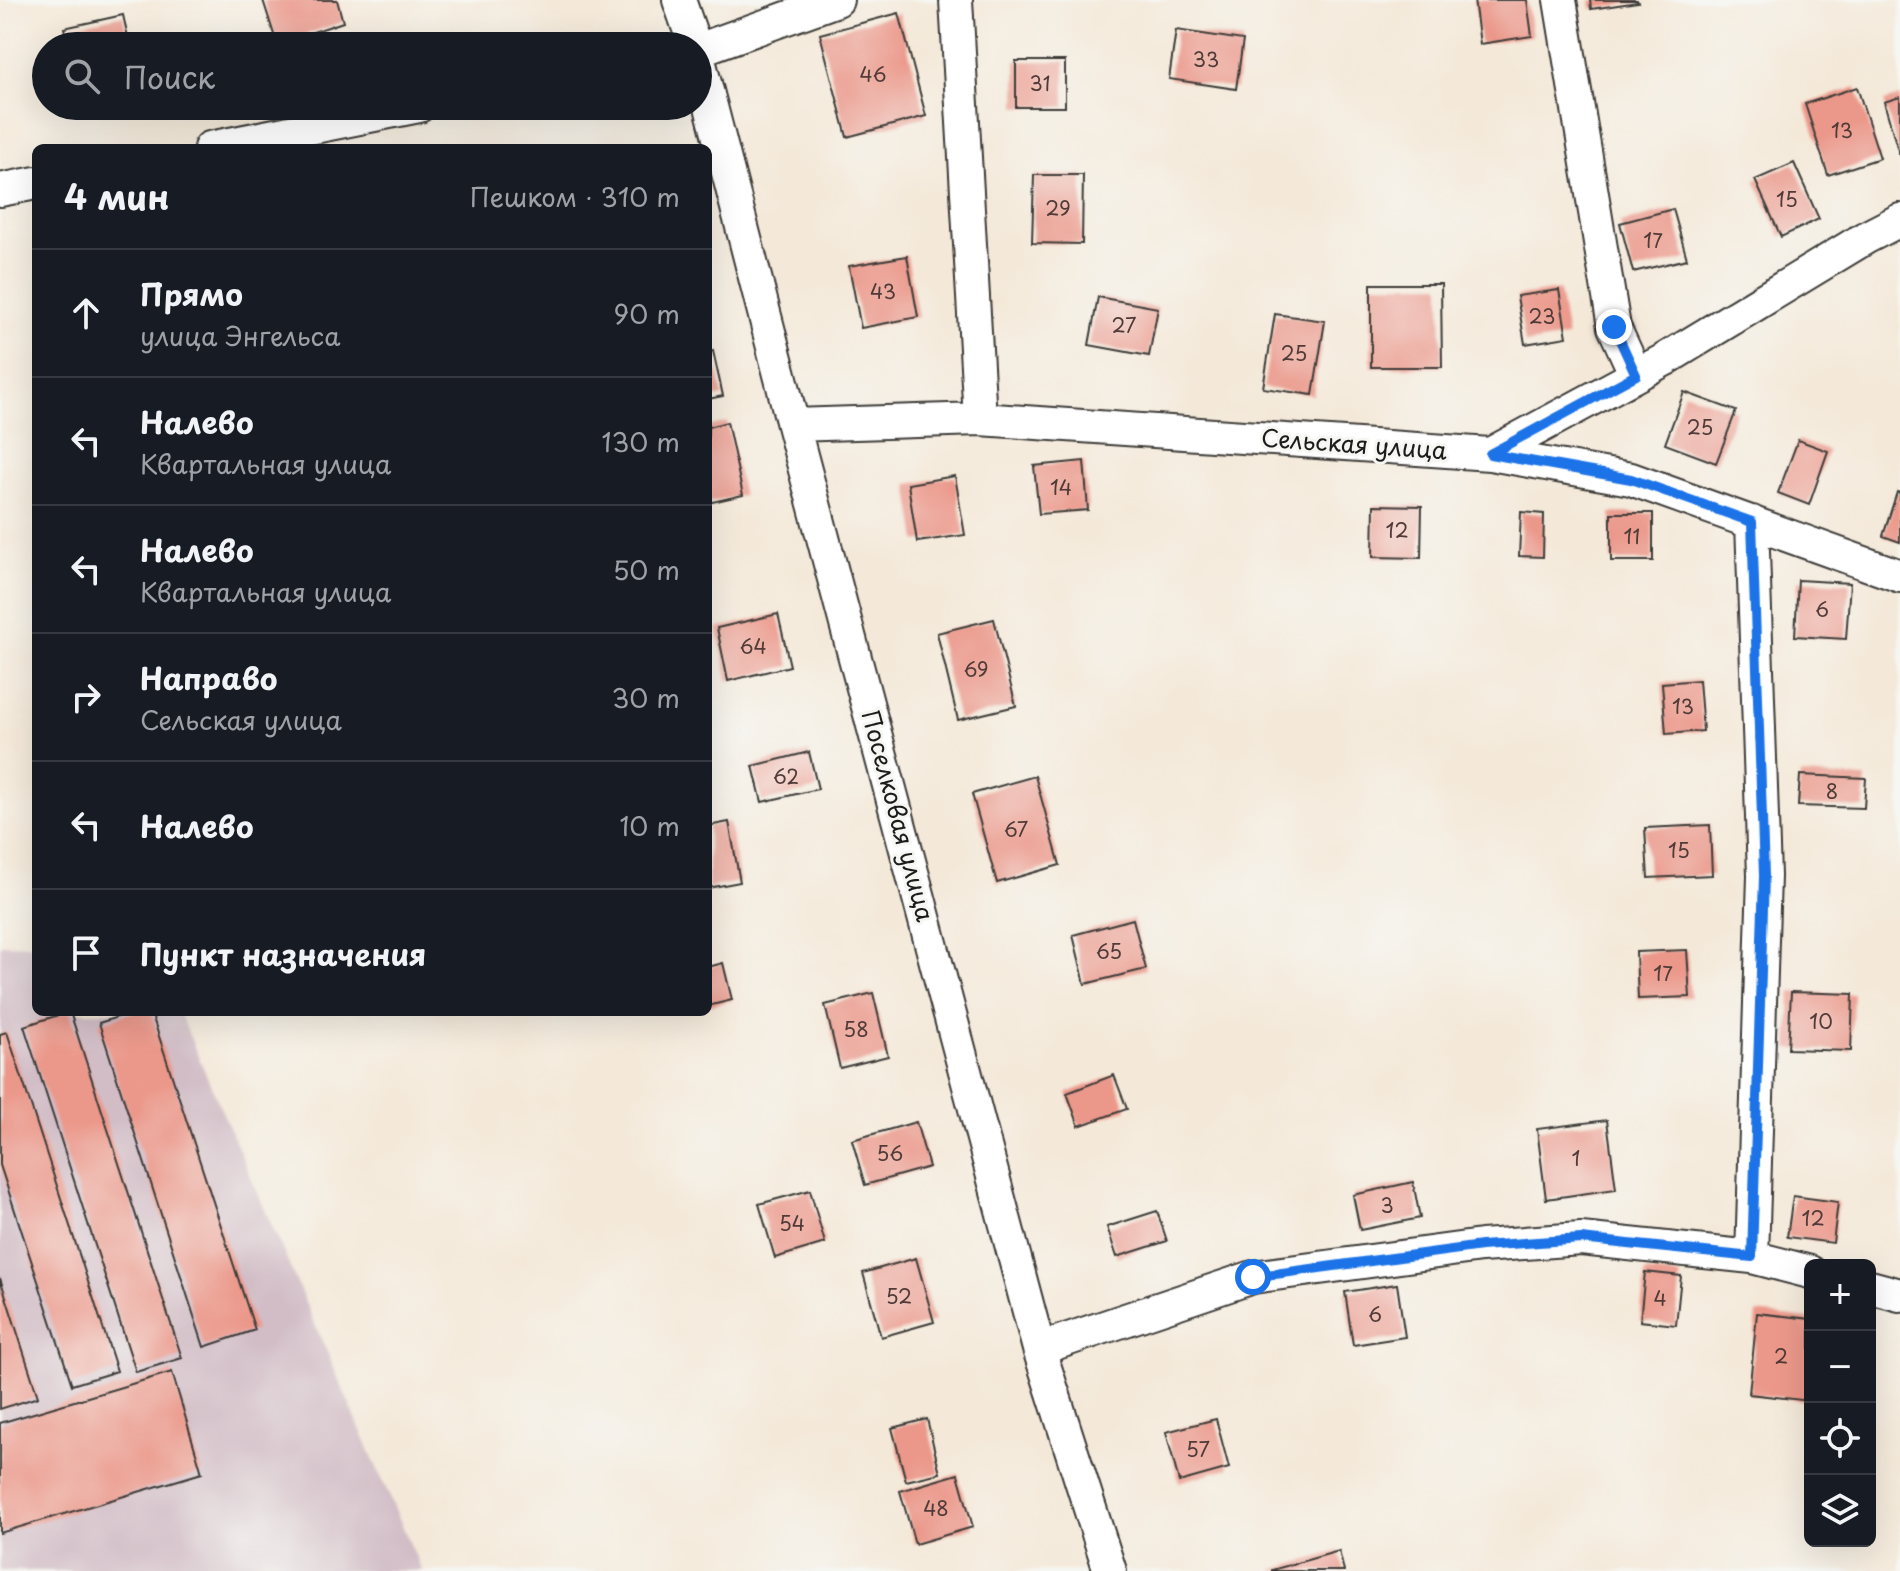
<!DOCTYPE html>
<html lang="ru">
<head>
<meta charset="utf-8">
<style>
  body { margin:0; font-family:"Playpen Sans",sans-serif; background:#242831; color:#f1f3f6 }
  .controls { position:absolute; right:24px; bottom:24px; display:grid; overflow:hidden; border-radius:12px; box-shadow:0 8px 32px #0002 }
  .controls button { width:72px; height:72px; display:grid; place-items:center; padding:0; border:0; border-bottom:2px solid #363941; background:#171b24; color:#f1f3f6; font:40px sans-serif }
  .stop { position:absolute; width:24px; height:24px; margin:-18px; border:6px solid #1a73e8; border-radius:50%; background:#fff }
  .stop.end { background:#1a73e8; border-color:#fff; box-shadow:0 2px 8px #0008 }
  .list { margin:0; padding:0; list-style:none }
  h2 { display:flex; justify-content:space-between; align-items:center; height:104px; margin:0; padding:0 32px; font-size:34px }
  h2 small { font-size:26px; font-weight:400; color:#9ea1a6 }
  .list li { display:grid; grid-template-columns:52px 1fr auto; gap:24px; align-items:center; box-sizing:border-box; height:128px; padding:0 32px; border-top:2px solid #363941 }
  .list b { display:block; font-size:30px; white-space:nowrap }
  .list p { margin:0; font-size:26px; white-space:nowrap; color:#9ea1a6 }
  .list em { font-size:26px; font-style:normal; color:#9ea1a6 }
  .icon { flex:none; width:44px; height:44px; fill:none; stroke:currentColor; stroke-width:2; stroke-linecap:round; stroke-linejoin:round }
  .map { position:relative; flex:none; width:1900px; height:1571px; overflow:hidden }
  .search { position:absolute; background:#171b24; box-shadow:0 8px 32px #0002; left:32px; top:32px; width:680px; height:88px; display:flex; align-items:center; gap:20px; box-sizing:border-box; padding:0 28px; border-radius:44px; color:#9ea1a6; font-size:30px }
  .panel { position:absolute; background:#171b24; box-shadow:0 8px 32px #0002; left:32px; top:144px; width:680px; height:872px; border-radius:12px }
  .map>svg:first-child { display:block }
  .industrial { fill:#d2bdc6 }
  .building { fill:#eb988a }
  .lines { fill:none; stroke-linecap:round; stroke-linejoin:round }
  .minor-casing { stroke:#3c3b38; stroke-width:36 }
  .minor { stroke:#fff; stroke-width:32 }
  .route { stroke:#1a73e8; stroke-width:10 }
  .labels { text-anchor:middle; stroke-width:6; stroke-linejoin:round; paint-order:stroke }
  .number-label { font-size:20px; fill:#503b38 }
  .street-label { font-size:24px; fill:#1c1c1c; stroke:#f6f6f2 }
</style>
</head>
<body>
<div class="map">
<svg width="1900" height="1571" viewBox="0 0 1900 1571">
  <rect width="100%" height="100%" fill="#f6f6f2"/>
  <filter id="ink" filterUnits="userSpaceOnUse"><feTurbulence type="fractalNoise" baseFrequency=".0125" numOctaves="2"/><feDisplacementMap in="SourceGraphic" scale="16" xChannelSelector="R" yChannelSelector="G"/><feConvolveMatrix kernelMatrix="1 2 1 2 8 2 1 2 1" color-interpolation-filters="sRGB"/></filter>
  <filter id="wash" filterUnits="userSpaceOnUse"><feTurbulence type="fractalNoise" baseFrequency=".006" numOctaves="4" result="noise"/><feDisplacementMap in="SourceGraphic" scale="32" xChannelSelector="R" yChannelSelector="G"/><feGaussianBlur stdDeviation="1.8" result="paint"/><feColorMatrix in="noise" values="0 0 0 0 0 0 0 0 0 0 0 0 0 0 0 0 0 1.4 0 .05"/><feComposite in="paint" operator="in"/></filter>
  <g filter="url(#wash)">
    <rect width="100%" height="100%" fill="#f4e9d9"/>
    <path class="industrial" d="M0 944 36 945V1012H179L422 1571H0Z"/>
    <g id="blocks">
      <path class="building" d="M263 0H337L343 22 277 44Z
        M1474 0H1527L1532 36 1480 44Z
        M1590 0H1637L1638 2 1591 9Z
        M899 13 926 116 847 137 820 34Z
        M123 15 130 46H68L64 28Z
        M1176 30 1243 40 1236 89 1169 79Z
        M1016 61H1065V107H1016Z
        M1857 87 1880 158 1828 175 1805 104Z
        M1900 97V154H1899L1884 102Z
        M1794 163 1819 219 1781 237 1755 180Z
        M1034 175H1083L1082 244 1032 243Z
        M1673 209 1687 259 1633 272 1620 223Z
        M907 256 918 317 861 328 849 266Z
        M1371 284H1441L1442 367H1371Z
        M1559 290 1567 337 1525 344 1517 296Z
        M1098 297 1158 308 1149 356 1089 345Z
        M1275 314 1325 321 1313 395 1263 388Z
        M713 351 723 396 708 399V352Z
        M1684 392 1736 411 1716 463 1665 444Z
        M727 422 743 495 708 503V427Z
        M1798 440 1828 451 1809 505 1778 493Z
        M1084 461 1088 510 1039 514 1034 466Z
        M955 476 965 535 917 542 908 484Z
        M1897 492 1900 493V542L1883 536Z
        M1374 505 1422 506 1421 558 1373 557Z
        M1521 512 1544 514 1543 557 1519 556Z
        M1611 513H1653V561H1611Z
        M1798 580 1850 583 1846 639 1795 636Z
        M778 614 790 666 728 681 717 628Z
        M994 619 1016 706 958 720 937 633Z
        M1699 680 1703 731 1666 734 1662 683Z
        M809 752 818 789 762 802 753 766Z
        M1800 775 1866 778 1864 808 1798 806Z
        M1035 776 1060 865 997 883 972 794Z
        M729 822 740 882 708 888V826Z
        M1710 825 1712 875 1648 878 1645 828Z
        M1133 919 1146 969 1085 984 1073 935Z
        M1687 950 1690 997 1638 999 1636 952Z
        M723 963 732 1000 708 1006V967Z
        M1791 992 1853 994 1851 1051 1788 1049Z
        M873 993 888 1056 840 1068 825 1005Z
        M68 1012H70L182 1358 136 1372 24 1026Z
        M133 1012H151L255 1330 204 1347 99 1023Z
        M7 1032 117 1371 72 1385 0 1165V1034Z
        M1114 1075 1127 1109 1079 1126 1067 1093Z
        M1607 1120 1616 1189 1546 1199 1537 1129Z
        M916 1122 929 1167 865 1185 852 1140Z
        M1413 1182 1420 1218 1360 1230 1353 1195Z
        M810 1190 825 1243 775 1258 759 1204Z
        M1793 1196 1838 1202 1833 1243 1787 1237Z
        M1157 1211 1167 1241 1117 1257 1107 1227Z
        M916 1258 934 1322 881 1337 863 1273Z
        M1645 1272 1681 1276 1676 1325 1640 1321Z
        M0 1278 38 1397 0 1409Z
        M1397 1284 1405 1337 1353 1345 1345 1292Z
        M1757 1313 1810 1319V1401L1749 1394Z
        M172 1372 202 1473 0 1533V1423Z
        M927 1419 940 1473 906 1481 892 1428Z
        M1216 1419 1229 1468 1179 1482 1166 1432Z
        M958 1474 973 1527 915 1544 900 1491Z
        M1339 1551 1344 1571H1272V1570Z"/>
    </g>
  </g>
  <g filter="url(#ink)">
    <use href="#blocks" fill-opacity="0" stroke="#3c3b38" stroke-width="2"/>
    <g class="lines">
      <g class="minor-casing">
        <path id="minor" d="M679 0 695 46
          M956 0 980 419
          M1560 0 1614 327 1636 375
          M698 50 837 0
          M698 56 793 425 1039 1349 1110 1571
          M210 148 419 106
          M0 190 36 183
          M793 425 980 419 1490 454 1664 360 1865 238 1900 220
          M1490 454 1631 479 1900 576
          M1752 522 1764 876 1752 1257
          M1870 1287 1900 1295
          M1039 1349 1253 1277 1481 1246 1581 1239 1752 1257 1810 1272"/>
      </g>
      <use href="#minor" class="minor"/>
    </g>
  </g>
  <g class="lines" filter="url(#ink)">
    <path class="route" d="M1253 1277 1481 1246 1581 1239 1752 1257 1764 876 1752 522 1631 479 1490 454 1636 375 1614 327"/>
  </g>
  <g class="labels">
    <g class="number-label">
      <text x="1206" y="67">33</text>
      <text x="873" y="82">46</text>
      <text x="1040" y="91">31</text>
      <text x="1842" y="138">13</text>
      <text x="1787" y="207">15</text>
      <text x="1058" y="216">29</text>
      <text x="1653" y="248">17</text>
      <text x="883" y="299">43</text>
      <text x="1542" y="324">23</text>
      <text x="1124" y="333">27</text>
      <text x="1294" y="361">25</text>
      <text x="1700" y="435">25</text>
      <text x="1061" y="495">14</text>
      <text x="1397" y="538">12</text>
      <text x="1632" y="544">11</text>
      <text x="1822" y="617">6</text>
      <text x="753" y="654">64</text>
      <text x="976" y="677">69</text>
      <text x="1683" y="714">13</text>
      <text x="786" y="784">62</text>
      <text x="1832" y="799">8</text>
      <text x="1016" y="837">67</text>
      <text x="1679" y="858">15</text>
      <text x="1109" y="959">65</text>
      <text x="1663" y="981">17</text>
      <text x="1821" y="1029">10</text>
      <text x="856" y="1037">58</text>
      <text x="890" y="1161">56</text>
      <text x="1576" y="1166">1</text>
      <text x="1387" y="1213">3</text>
      <text x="1813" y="1226">12</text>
      <text x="792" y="1231">54</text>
      <text x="899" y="1304">52</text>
      <text x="1660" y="1306">4</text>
      <text x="1375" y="1322">6</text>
      <text x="1781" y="1364">2</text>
      <text x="1198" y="1457">57</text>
      <text x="936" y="1516">48</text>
    </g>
    <g class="street-label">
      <text transform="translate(1354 445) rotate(4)" y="8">Сельская улица</text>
      <text transform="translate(897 816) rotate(75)" y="8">Поселковая улица</text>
    </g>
  </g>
</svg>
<div class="controls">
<button>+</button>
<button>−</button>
<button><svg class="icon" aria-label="locate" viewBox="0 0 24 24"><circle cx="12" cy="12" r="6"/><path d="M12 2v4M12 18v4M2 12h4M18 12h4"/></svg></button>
<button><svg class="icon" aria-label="layers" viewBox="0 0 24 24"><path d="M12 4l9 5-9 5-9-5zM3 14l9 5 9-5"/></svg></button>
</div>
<div class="stop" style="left:1253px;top:1277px"></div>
<div class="stop end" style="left:1614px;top:327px"></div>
<div class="search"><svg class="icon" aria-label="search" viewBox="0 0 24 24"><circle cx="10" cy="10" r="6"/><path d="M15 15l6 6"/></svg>Поиск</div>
<section class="panel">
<h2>4 мин<small>Пешком · 310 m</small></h2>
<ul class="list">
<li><svg class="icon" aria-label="ahead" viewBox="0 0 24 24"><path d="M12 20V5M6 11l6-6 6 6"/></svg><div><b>Прямо</b><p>улица Энгельса</p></div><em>90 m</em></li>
<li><svg class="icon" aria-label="left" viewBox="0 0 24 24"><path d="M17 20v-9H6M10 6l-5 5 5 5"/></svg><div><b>Налево</b><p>Квартальная улица</p></div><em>130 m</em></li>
<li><svg class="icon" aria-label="left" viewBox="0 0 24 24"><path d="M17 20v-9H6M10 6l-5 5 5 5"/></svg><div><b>Налево</b><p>Квартальная улица</p></div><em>50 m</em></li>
<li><svg class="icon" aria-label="right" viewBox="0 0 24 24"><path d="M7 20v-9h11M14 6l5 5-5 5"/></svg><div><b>Направо</b><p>Сельская улица</p></div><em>30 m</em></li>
<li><svg class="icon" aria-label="left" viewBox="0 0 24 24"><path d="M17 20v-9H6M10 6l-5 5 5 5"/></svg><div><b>Налево</b></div><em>10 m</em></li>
<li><svg class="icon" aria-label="arrive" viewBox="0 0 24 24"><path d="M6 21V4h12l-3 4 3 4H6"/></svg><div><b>Пункт назначения</b></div></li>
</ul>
</section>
</div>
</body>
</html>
